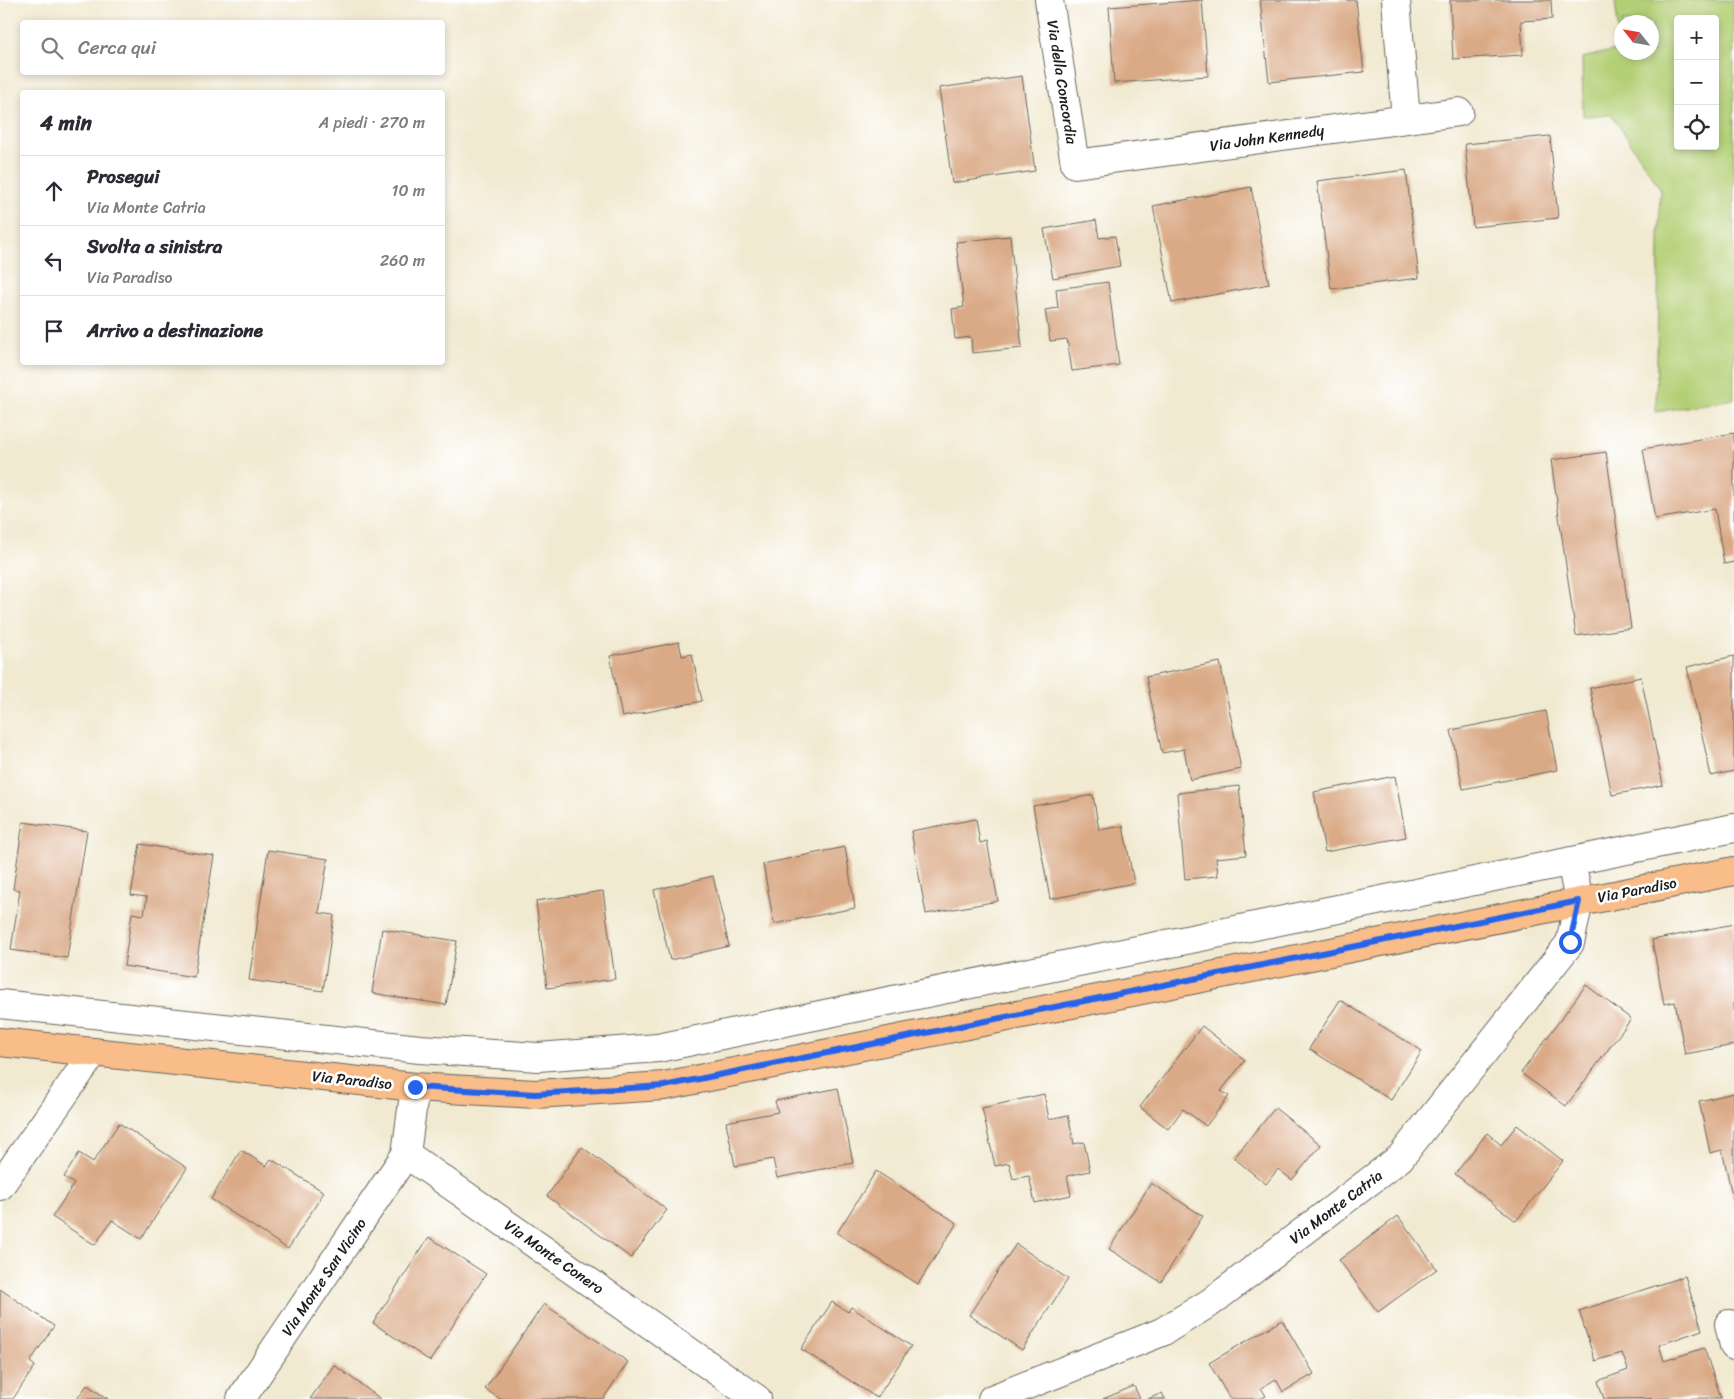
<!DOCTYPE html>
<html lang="it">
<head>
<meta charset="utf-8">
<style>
  body { margin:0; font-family:Sriracha,sans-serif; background:#f7f7f7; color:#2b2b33 }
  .controls { position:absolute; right:15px; top:15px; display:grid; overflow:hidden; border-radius:5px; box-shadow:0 2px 8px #0003 }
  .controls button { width:45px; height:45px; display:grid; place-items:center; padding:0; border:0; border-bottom:1px solid #e1e1e2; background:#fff; color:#2b2b33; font:25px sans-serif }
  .compass { position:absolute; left:1614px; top:15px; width:45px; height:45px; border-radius:50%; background:#fff; box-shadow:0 2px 8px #0003; rotate:301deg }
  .stop { position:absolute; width:15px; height:15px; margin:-11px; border:4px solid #2563eb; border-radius:50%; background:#fff }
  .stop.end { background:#2563eb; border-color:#fff; box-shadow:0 1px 5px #0008 }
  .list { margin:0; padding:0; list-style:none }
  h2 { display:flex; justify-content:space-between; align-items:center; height:65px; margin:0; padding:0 20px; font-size:21px }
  h2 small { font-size:16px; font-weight:400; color:#7c7c81 }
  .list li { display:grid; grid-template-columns:32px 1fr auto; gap:15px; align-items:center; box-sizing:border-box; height:70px; padding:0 20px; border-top:1px solid #e1e1e2 }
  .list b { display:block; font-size:19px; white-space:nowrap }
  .list p { margin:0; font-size:16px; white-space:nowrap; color:#7c7c81 }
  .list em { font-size:16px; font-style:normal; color:#7c7c81 }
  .icon { flex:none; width:28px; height:28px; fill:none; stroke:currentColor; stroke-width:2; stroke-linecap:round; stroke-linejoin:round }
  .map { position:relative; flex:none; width:1734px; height:1399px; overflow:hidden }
  .search { position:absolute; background:#fff; box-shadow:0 2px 8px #0003; left:20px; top:20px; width:425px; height:55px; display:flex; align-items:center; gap:12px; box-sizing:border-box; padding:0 18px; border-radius:5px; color:#7c7c81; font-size:19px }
  .panel { position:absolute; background:#fff; box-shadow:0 2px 8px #0003; left:20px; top:90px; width:425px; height:275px; border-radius:5px }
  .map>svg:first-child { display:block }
  .green { fill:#b3cf75; stroke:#687648; fill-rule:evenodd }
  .building { fill:#daaa87 }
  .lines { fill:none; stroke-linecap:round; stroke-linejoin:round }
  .minor-casing { stroke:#67645b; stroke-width:30 }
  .major-casing { stroke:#67645b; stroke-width:30 }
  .minor { stroke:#fff; stroke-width:28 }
  .major { stroke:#f8bd89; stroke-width:28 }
  .route { stroke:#2563eb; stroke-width:6 }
  .labels { text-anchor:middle; stroke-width:5; stroke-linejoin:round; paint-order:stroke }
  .street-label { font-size:15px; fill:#1c1c1c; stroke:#fff }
</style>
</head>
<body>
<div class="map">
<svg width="1734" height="1399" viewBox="0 0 1734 1399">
  <rect width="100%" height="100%" fill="#fff"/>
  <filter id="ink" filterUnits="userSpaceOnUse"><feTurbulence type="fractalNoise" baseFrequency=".02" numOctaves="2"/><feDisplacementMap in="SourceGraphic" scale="10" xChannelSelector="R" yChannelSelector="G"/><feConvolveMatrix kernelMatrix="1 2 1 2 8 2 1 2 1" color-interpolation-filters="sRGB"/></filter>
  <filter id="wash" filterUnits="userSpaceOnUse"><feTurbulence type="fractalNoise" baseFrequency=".0096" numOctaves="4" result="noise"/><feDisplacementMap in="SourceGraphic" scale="20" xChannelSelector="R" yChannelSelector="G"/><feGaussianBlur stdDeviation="1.12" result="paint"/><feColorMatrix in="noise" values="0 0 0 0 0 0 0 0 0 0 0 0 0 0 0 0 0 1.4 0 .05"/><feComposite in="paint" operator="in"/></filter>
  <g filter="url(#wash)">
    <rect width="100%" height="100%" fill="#f1e9d0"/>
    <path class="green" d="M1615 0H1734V399L1656 412 1660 188 1612 115 1583 116 1582 58 1620 49ZM1678 19H1715V146H1678ZM1622 22H1652V52H1622Z"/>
    <g id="blocks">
      <path class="building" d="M1202 0 1208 76 1114 83 1109 7Z
        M1260 0H1356L1364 72 1269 82Z
        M1450 0H1551L1552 19 1521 21 1523 55 1453 59Z
        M1022 76 1035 171 952 183 939 88Z
        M1550 136 1558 218 1473 227 1465 144Z
        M1406 170 1419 278 1331 289 1317 181Z
        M1251 187 1269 284 1172 303 1153 206Z
        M1096 220 1099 238 1115 236 1120 266 1053 278 1044 229Z
        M1010 236 1022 348 972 353 971 337 955 339 952 309 964 307 956 242Z
        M1108 282 1119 365 1072 371 1067 339 1050 341 1045 310 1058 308 1056 289Z
        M1734 433V562L1724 564 1715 509 1655 519 1643 449Z
        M1606 452 1631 628 1576 636 1551 460Z
        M679 642 682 656 692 654 702 701 622 717 610 656Z
        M1734 656V771L1711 776 1687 667Z
        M1220 662 1241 769 1190 780 1184 749 1162 753 1146 677Z
        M1641 677 1663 785 1612 795 1590 688Z
        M1546 711 1557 770 1463 789 1451 730Z
        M1395 776 1406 837 1325 852 1314 792Z
        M1239 786 1246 855 1216 858 1218 876 1185 879 1177 793Z
        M1093 795 1099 830 1123 826 1134 883 1050 899 1033 806Z
        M976 819 980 843 987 841 998 901 926 914 911 831Z
        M23 822 87 831 67 958 11 950 20 890 13 889Z
        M140 844 214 856 194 977 124 966 132 913 144 915 147 897 131 895Z
        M845 847 855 908 774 924 763 864Z
        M268 850 328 859 319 913 334 915 323 991 249 980Z
        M713 876 729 946 670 960 654 890Z
        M603 891 615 979 547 988 536 901Z
        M1734 924V1045L1685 1054 1675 1002 1664 1004 1652 940Z
        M382 929 457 941 446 1005 372 993Z
        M1586 985 1631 1019 1566 1106 1521 1073Z
        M1340 1000 1422 1051 1391 1100 1309 1049Z
        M1202 1026 1245 1060 1221 1091 1229 1096 1206 1126 1183 1109 1168 1129 1140 1107Z
        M838 1088 853 1163 777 1178 773 1159 735 1166 726 1122 778 1112 775 1101Z
        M1734 1093V1199H1733L1722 1150 1710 1153 1699 1101Z
        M1044 1094 1049 1119 1068 1115 1074 1144 1084 1142 1090 1171 1067 1176 1071 1195 1035 1203 1029 1176 1013 1179 1009 1163 995 1166 982 1108Z
        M1275 1108 1321 1145 1292 1180 1278 1169 1266 1184 1234 1158Z
        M119 1123 187 1168 141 1239 112 1220 95 1245 52 1217 74 1184 64 1177 79 1153 93 1162Z
        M1517 1125 1563 1161 1516 1221 1455 1174 1487 1133 1501 1145Z
        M582 1147 667 1210 631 1258 547 1196Z
        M241 1150 266 1166 271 1159 324 1192 288 1249 211 1199Z
        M876 1171 957 1223 918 1284 837 1233Z
        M1151 1183 1203 1216 1161 1282 1109 1249Z
        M1398 1216 1437 1269 1378 1312 1339 1260Z
        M429 1237 486 1274 430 1361 373 1323Z
        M1016 1244 1068 1279 1022 1350 969 1315Z
        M1685 1276 1702 1330 1659 1345 1664 1361 1704 1348 1721 1398 1604 1399 1598 1381 1628 1370 1622 1353 1595 1361 1579 1311Z
        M0 1289 54 1326 30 1362 35 1366 13 1399H0Z
        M832 1302 848 1312 851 1307 911 1346 877 1398 801 1349Z
        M544 1304 628 1362 603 1399H500L485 1389Z
        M1282 1320 1314 1374 1283 1392 1276 1379 1261 1388 1266 1396 1260 1399H1230L1209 1363Z
        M334 1365 381 1399H310Z
        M87 1385 108 1399H77Z
        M1134 1386 1140 1399H1103Z
        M1162 1393 1165 1399H1148Z"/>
    </g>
  </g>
  <g filter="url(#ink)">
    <use href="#blocks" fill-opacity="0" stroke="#67645b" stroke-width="1"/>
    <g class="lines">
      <g class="minor-casing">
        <path id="minor" d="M1049 0 1075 164 1459 112
          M1396 0 1406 119
          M0 1004 420 1049 538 1057 658 1048 1734 828
          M415 1087 406 1154 757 1399
          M0 1186 94 1052
          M1729 1324 1734 1346
          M241 1399 406 1154
          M992 1399 1162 1332 1211 1302 1400 1158 1570 943 1579 901 1571 861"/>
      </g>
      <g class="major-casing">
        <path id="major" d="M0 1042 415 1087 535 1094 664 1086 1734 871"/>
      </g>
      <use href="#minor" class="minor"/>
      <use href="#major" class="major"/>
    </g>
  </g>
  <g class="lines" filter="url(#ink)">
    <path class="route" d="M415 1087 535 1094 664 1086 1579 901 1570 942"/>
  </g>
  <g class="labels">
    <g class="street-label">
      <text transform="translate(1062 82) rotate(81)" y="5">Via della Concordia</text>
      <text transform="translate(1267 138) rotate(-8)" y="5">Via John Kennedy</text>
      <text transform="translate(1637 890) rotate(-11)" y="5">Via Paradiso</text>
      <text transform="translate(352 1080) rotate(6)" y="5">Via Paradiso</text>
      <text transform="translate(1336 1207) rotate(-37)" y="5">Via Monte Catria</text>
      <text transform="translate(554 1257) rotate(35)" y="5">Via Monte Conero</text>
      <text transform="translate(324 1277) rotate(-56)" y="5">Via Monte San Vicino</text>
    </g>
  </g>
</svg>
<div class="controls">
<button>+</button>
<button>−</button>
<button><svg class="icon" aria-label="locate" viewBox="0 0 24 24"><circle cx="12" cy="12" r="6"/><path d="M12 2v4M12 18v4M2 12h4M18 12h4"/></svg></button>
</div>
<svg class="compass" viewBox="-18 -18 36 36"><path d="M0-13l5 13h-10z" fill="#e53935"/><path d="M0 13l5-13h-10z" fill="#7c7c81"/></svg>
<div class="stop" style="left:1570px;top:942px"></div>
<div class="stop end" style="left:415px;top:1087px"></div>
<div class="search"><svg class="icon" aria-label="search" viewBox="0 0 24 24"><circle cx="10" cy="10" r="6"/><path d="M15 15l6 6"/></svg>Cerca qui</div>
<section class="panel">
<h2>4 min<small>A piedi · 270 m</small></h2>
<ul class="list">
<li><svg class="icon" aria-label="ahead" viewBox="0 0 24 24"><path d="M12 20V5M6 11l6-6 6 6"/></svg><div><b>Prosegui</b><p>Via Monte Catria</p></div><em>10 m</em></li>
<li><svg class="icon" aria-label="left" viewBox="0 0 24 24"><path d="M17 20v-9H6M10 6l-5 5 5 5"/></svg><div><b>Svolta a sinistra</b><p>Via Paradiso</p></div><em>260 m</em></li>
<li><svg class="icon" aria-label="arrive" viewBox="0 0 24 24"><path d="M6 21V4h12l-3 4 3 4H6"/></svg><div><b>Arrivo a destinazione</b></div></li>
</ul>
</section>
</div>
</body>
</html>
